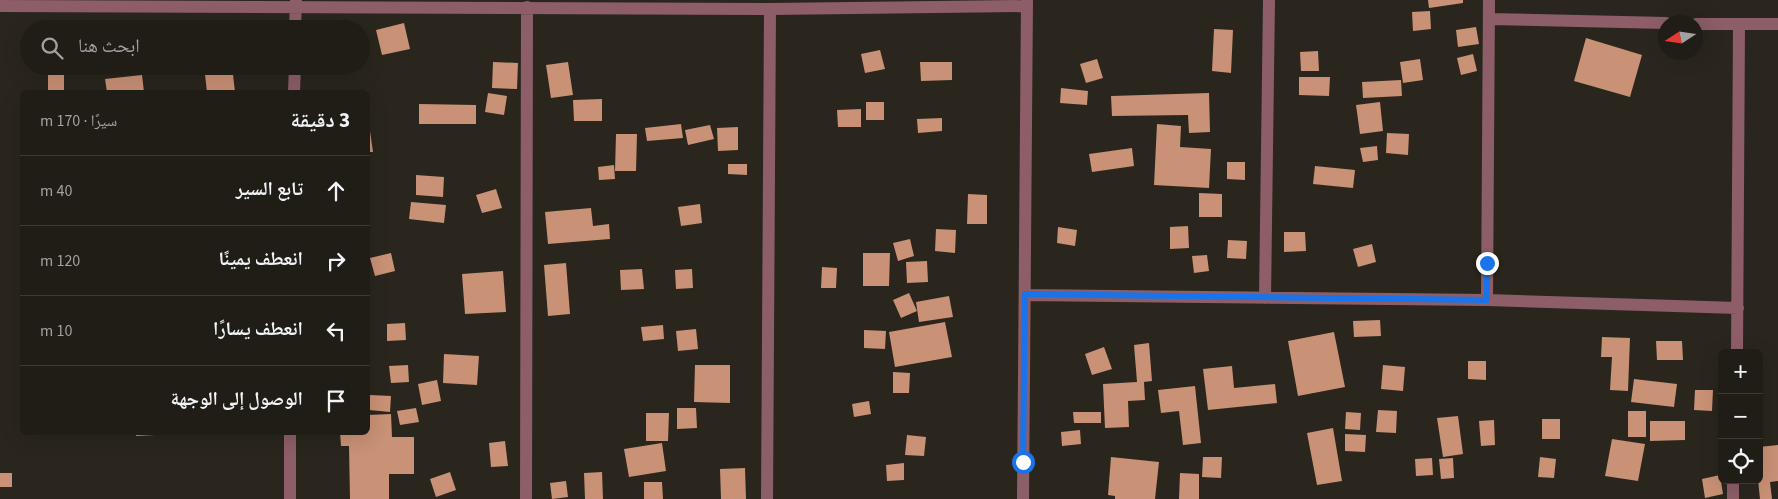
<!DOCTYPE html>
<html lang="ar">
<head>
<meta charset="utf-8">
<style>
  body { margin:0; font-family:"Source Sans 3","Noto Naskh Arabic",sans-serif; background:#2d2923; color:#f1f3f6; direction:rtl }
  .controls { position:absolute; right:15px; bottom:15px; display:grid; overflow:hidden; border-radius:8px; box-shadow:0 5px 20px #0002 }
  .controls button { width:45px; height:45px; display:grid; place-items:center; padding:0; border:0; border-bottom:1px solid #3d3a35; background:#201c16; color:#f1f3f6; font:25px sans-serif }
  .compass { position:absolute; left:1658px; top:15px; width:45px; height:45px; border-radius:50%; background:#201c16; box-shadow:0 5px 20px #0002; rotate:258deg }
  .stop { position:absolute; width:15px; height:15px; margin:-11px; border:4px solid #1a73e8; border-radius:50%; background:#fff }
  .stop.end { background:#1a73e8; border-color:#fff; box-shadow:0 1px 5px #0008 }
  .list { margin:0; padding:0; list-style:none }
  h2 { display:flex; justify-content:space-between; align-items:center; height:65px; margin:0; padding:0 20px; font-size:21px }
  h2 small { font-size:16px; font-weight:400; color:#a2a1a1 }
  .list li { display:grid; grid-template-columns:32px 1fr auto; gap:15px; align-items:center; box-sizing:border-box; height:70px; padding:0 20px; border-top:1px solid #3d3a35 }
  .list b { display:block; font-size:19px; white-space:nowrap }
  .list em { font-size:16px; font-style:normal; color:#a2a1a1 }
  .icon { flex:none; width:28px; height:28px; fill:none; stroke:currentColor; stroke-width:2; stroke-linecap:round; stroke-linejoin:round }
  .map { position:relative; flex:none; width:1778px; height:499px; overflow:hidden; direction:ltr }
  .search { position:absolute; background:#201c16; box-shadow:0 5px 20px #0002; left:20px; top:20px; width:350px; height:55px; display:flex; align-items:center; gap:12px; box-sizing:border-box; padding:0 18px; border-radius:28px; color:#a2a1a1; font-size:19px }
  .panel { position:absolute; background:#201c16; box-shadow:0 5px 20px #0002; left:20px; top:90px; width:350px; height:345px; border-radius:8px; direction:rtl }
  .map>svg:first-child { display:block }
  .building { fill:#c99175 }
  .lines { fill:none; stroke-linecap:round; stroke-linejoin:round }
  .street { stroke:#8d5e67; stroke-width:12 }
  .route { stroke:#1a73e8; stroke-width:6 }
</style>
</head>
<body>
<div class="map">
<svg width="1778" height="499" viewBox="0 0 1778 499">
  <rect width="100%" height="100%" fill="#2a261d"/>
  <path class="building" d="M1428 0H1463V3L1429 8Z
    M1430 11 1431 29 1413 31 1412 12Z
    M404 23 410 49 382 55 376 30Z
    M1476 27 1479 44 1458 47 1456 30Z
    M1214 29 1233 30 1231 73 1212 71Z
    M1586 38 1642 55 1630 97 1574 81Z
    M880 50 885 69 865 73 861 54Z
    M1318 51 1319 71H1301L1300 52Z
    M1473 54 1477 71 1461 75 1457 58Z
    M1097 59 1103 78 1086 83 1080 64Z
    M1420 59 1423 80 1403 83 1400 62Z
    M493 62 518 63 517 89 492 88Z
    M568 62 573 95 551 98 546 65Z
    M920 62H952V80L921 81Z
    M47 66H63L64 73 48 74Z
    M204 66H232L235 92H207Z
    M48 75H64V92H48Z
    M142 75 144 92H107L105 79Z
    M1299 77H1330L1329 96 1299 95Z
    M1401 80 1402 96 1363 98 1362 82Z
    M1061 88 1088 91 1087 105 1060 103Z
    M488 93 507 96 504 115 485 112Z
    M1209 93 1210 132 1189 133 1188 115 1112 116 1111 96Z
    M602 99V121H574L573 100Z
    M866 102H884V120H866Z
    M1380 102 1383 131 1360 134 1356 105Z
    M419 104 476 105V124H419Z
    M861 109V127H838L837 110Z
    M942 118V131L918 133 917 119Z
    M681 124 683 138 647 141 645 128Z
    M1157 124 1181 126 1180 147 1211 149 1209 188 1154 185Z
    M710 125 714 139 688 145 685 130Z
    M738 127V150L718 151 717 128Z
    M368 131H370L373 152H368Z
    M1387 133 1409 134 1408 155 1386 153Z
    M616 134H637L636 171H615Z
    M1377 146 1378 160 1363 162 1360 148Z
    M1132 148 1134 166 1092 172 1089 154Z
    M1227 162H1245V180L1227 179Z
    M728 164H747V175L728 174Z
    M614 165 615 179 599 180 598 167Z
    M1315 166 1355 170 1353 188 1313 184Z
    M416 175 444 177 443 197 416 195Z
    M496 189 502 208 482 213 476 195Z
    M1199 193 1222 194V217H1199Z
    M968 194 987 195V224H967Z
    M411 202 446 205 444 223 409 219Z
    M700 204 702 223 681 226 678 207Z
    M591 208 593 226 609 224 610 239 548 244 545 212Z
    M1188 226 1189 248 1170 249V227Z
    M1058 227 1077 230 1075 246 1057 243Z
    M936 229 956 230 955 253 935 251Z
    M1284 232H1305L1306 251 1284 252Z
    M910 239 914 256 898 261 893 243Z
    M1228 240 1247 241 1246 259 1227 258Z
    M1372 244 1376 262 1358 267 1353 249Z
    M391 253 395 271 375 276 370 258Z
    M863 253H890L889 286H863Z
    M1207 255 1209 271 1194 273 1192 256Z
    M927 261 928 282 907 283 906 262Z
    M566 263 570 314 548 316 544 265Z
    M822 267 837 268 836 288H821Z
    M642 269 644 289 621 290 620 270Z
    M692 269 693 288 676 289 675 270Z
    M503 271 506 312 465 314 462 274Z
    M909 293 917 311 901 318 893 300Z
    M949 296 953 317 919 322 916 302Z
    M1380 320 1381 336 1354 337 1353 321Z
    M945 322 952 357 895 367 889 332Z
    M405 323 406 340 387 341V324Z
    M663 325 664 339 643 341 641 327Z
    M696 329 698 349 678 351 676 331Z
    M864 330 886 331 885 349 864 348Z
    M1334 332 1345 387 1298 396 1288 341Z
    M1602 337 1630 338 1628 391 1610 390 1612 357H1601Z
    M1656 341H1682L1683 360H1657Z
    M1149 343 1152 381 1144 382 1145 400 1128 401 1129 427 1105 428 1103 384 1137 382 1134 345Z
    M1104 347 1112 369 1092 375 1085 354Z
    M444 354 479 356 477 385 443 383Z
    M1468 361H1486V380L1468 379Z
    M408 365 409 382 391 383 389 366Z
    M695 365H730V403L694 402Z
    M1383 365 1405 367 1403 391 1381 389Z
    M1232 366 1234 388 1275 384 1277 403 1208 410 1203 369Z
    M893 372 910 373 909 393H893Z
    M1634 379 1677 384 1674 407 1631 402Z
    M437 380 441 401 422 405 418 384Z
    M1195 386 1201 443 1183 445 1179 411 1161 413 1158 390Z
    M1695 390H1713L1712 411 1694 410Z
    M370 395 391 396 390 412 369 410Z
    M869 401 871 414 854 417 852 404Z
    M416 408 419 422 400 425 397 411Z
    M677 408H696L697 428 677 429Z
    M1378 410 1397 411 1396 433 1376 432Z
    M1628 411H1646V437H1628Z
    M1073 412H1101V423H1074Z
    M1346 412 1361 413 1360 430 1345 429Z
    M646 413H669L668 441H646Z
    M391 414 392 437H414V474H389V499H350L349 446H341L340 432H368V415Z
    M1458 416 1463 454 1443 457 1437 418Z
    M1542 419H1560V439H1542Z
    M1494 420 1495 445 1481 446 1479 421Z
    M1650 421H1685V440L1650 441Z
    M1333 428 1342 481 1317 485 1307 433Z
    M1080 430 1081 444 1062 446 1061 432Z
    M136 432H155V435L136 436Z
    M1345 434 1366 435 1365 452 1345 451Z
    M907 435 926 437 924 456 905 455Z
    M1612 439 1645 444 1638 481 1605 476Z
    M505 441 508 466 491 467 489 443Z
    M662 443 666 471 629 477 624 449Z
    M1778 445V481L1770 482 1772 499H1760L1758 480 1759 447Z
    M1111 457 1159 462 1155 499H1115V496L1108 495Z
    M1203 457H1222L1221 478 1202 477Z
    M1540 457 1556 459 1554 478 1538 477Z
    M1432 458 1433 475 1416 476 1415 459Z
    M1453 458 1454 478 1441 479 1439 459Z
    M904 463V480L887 481 886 465Z
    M745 468 746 499H721L720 469Z
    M450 472 456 490 436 497 430 479Z
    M602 472 603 499H585L584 473Z
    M0 473H12V487H0Z
    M1180 473 1199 474V499H1179Z
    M1720 475 1723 494 1705 498 1702 479Z
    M566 481 568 497 552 499 550 483Z
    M644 482H662L663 499H644Z"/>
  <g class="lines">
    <path class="street" d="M0 6 770 9 1027 6
      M1489 19 1666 23
      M1696 24H1778
      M295 29 296 0
      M294 92 295 66
      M1025 295 1487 300 1738 308
      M1265 298 1269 0
      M1487 300 1489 0
      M1737 353 1739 25
      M290 499V432
      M526 499 527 7
      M767 499 770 9
      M1023 499 1027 0
      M1733 499V480"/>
  </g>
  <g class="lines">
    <path class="route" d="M1023 462 1025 294 1487 300V263"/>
  </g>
</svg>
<div class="controls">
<button>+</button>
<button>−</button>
<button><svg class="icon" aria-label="locate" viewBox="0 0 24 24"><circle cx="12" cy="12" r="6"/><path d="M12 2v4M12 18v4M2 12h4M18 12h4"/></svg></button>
</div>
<svg class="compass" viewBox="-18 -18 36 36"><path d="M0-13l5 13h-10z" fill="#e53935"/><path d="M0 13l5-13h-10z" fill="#a2a1a1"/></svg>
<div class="stop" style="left:1023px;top:462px"></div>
<div class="stop end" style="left:1487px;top:263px"></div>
<div class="search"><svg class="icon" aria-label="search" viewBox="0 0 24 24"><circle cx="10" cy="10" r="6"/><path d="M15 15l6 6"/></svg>ابحث هنا</div>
<section class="panel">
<h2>3 دقيقة<small>سيرًا · 170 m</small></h2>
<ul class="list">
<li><svg class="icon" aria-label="ahead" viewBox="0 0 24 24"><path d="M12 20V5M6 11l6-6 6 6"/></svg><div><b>تابع السير</b></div><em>40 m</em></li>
<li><svg class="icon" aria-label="right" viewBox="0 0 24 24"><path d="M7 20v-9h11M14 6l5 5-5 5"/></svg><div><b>انعطف يمينًا</b></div><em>120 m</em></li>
<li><svg class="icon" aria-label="left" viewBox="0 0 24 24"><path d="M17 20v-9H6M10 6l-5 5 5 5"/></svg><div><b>انعطف يسارًا</b></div><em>10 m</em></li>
<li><svg class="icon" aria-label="arrive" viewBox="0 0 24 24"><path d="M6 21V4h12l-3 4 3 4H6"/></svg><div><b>الوصول إلى الوجهة</b></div></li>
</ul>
</section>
</div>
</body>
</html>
